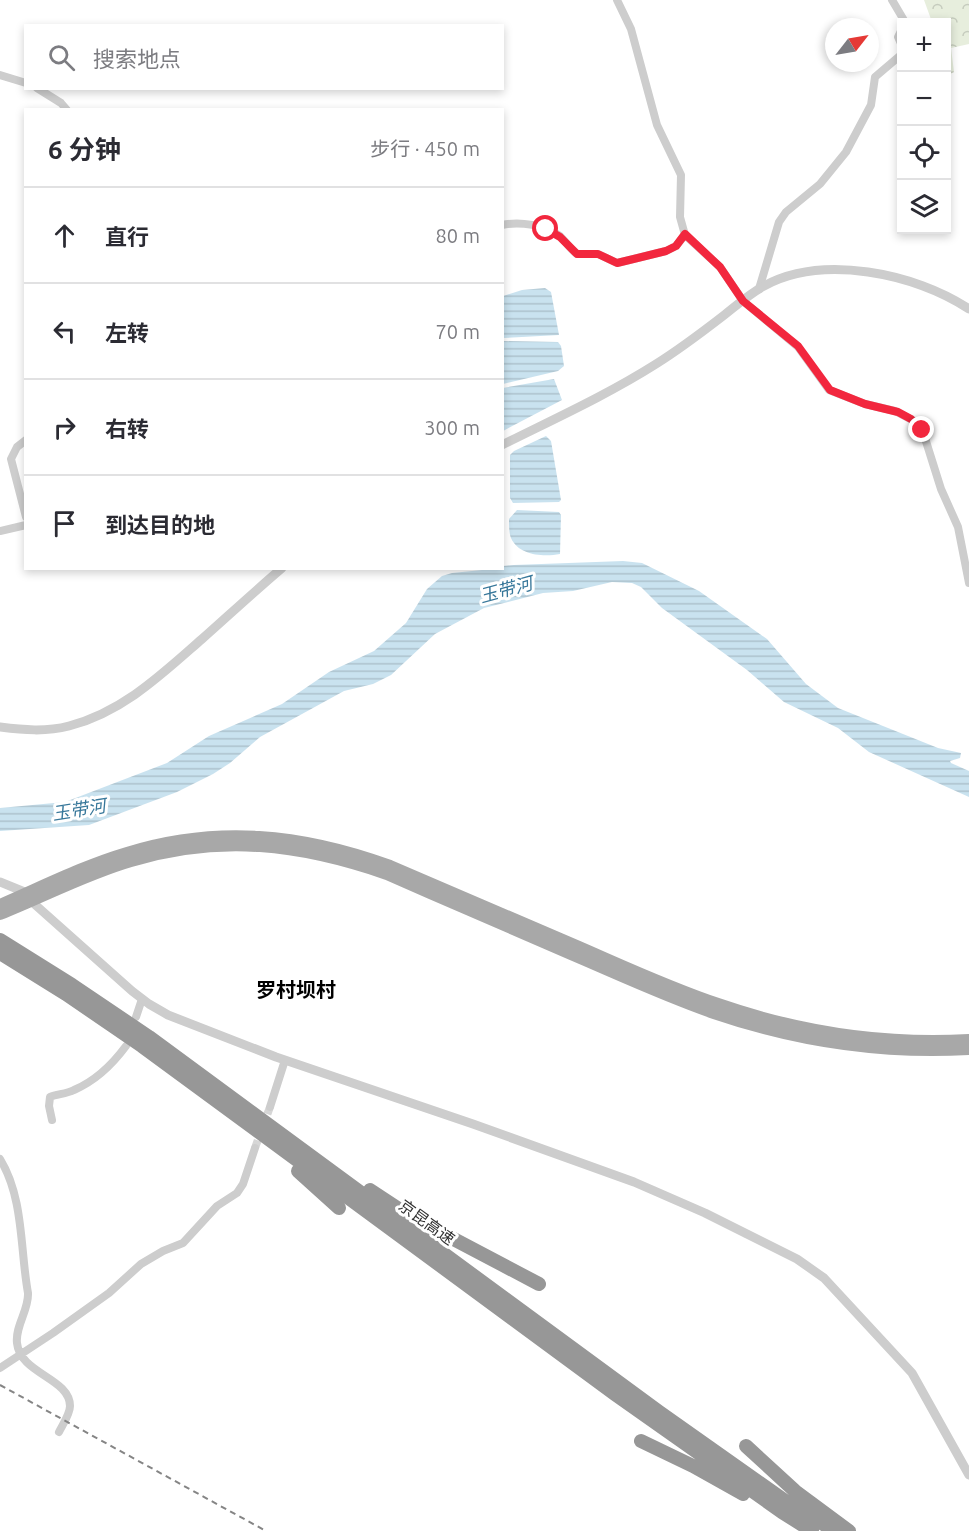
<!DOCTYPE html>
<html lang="zh">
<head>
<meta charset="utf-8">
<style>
  body { margin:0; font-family:Ubuntu,"Noto Sans SC",sans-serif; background:#f2f2f3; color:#2b2b33 }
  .controls { position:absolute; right:18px; top:18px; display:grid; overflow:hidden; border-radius:0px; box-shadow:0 3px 9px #0003 }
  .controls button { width:54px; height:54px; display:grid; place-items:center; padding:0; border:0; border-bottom:2px solid #e1e1e2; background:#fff; color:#2b2b33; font:30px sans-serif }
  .compass { position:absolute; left:825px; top:18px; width:54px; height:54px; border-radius:50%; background:#fff; box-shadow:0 3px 9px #0003; rotate:59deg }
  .stop { position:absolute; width:18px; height:18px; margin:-14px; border:4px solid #f2273e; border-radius:50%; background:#fff }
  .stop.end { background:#f2273e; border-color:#fff; box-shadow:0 2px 6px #0008 }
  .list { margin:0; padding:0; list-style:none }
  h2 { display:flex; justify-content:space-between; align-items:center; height:78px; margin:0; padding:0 24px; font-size:26px }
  h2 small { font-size:20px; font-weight:400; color:#7c7c81 }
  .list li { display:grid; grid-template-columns:39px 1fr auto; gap:18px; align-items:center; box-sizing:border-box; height:96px; padding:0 24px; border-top:2px solid #e1e1e2 }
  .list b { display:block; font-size:22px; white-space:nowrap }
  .list em { font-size:20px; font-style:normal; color:#7c7c81 }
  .icon { flex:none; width:33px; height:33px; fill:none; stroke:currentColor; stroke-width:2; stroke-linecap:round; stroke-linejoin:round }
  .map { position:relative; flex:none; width:969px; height:1531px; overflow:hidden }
  .search { position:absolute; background:#fff; box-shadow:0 3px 9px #0003; left:24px; top:24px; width:480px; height:66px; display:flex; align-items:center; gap:15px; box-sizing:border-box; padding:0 21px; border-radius:0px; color:#7c7c81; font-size:22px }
  .panel { position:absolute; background:#fff; box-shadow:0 3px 9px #0003; left:24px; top:108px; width:480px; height:462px; border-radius:0px }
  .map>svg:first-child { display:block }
  .forest { fill:url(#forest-crowns) }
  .water { fill:url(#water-rules) }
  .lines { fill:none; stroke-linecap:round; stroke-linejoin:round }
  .minor-tunnel { stroke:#d6d6d6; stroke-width:8; stroke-dasharray:8 4; stroke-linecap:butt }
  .minor { stroke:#cdcdcd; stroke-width:8 }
  .tertiary { stroke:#cdcdcd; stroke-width:9 }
  .primary { stroke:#a8a8a8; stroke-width:12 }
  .motorway { stroke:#979797; stroke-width:14 }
  .rail { stroke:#858585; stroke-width:2; stroke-dasharray:6 4.5; stroke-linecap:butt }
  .route { stroke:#f2273e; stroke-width:8 }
  .labels { text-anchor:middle; stroke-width:6; stroke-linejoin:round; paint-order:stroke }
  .street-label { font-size:16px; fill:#303030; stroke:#fff }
  .water-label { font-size:18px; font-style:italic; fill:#37779a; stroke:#fff }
  .quarter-label { font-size:20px; font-weight:bold; fill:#000; stroke:#fff }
</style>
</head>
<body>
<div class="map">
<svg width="969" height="1531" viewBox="0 0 969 1531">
  <defs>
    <pattern id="forest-crowns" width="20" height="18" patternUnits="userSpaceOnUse" patternTransform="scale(1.5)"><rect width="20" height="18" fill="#e7eedd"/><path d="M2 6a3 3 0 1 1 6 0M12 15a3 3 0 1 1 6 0" fill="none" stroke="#c6ccbe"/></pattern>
    <pattern id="water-rules" width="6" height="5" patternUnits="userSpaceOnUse" patternTransform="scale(1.5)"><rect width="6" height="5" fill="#c9e2ef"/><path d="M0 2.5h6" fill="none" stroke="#adc2cd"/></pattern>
  </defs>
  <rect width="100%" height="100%" fill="#fff"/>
  <path class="forest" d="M924 0H969V44L951 48 954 72 947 76 946 22H932Z"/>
  <path class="water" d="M545 288 551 292 559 335 503 338V296L522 290Z
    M503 341 558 342 561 346 564 366 558 371 503 384Z
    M554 379 562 400 503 431V388Z
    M546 436 551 441 561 500 559 502 513 503 510 498V455L514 451Z
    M517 510 559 512 561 515 560 554C544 557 519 556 511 538 509 533 509 525 509 519Z
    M623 561 642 563 699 591 767 639 806 684 838 708 938 748 961 753 960 758 950 761 951 763 969 771V797L869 752 838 728 784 702 747 670 662 608 641 587 632 583 612 582 573 591 543 593 484 608 435 634 391 675 373 684 344 691 260 737 230 763 213 774 177 792 89 825 0 831V808L65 802 167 763 209 736 282 704 329 672 374 651 406 623 427 589 442 576 452 573 502 568 503 566 514 565Z"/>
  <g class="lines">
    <path class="minor-tunnel" d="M255 1148 270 1107"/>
    <path class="minor" d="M617 0 631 29 657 125 681 175 680 217 685 235 720 267 743 301 798 347 829 390 865 404 895 411 916 422 924 435 941 489 958 527 969 583
      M892 0 905 22
      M902 29 898 37 902 46
      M0 75 26 83
      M37 88 61 103 67 110
      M502 225C520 221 545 225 560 236 566 242 570 249 577 254H598L617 263 666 251 676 246 685 235
      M759 289 779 222 786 212 820 184 846 152 871 105 875 77 902 54
      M26 440 17 447 11 459 26 517
      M0 531 26 525
      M136 1017 142 999
      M270 1107 285 1060
      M52 1120 49 1106 50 1097C57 1094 66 1094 74 1090 95 1081 112 1065 126 1046
      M0 1159C24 1198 20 1250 28 1293 29 1310 15 1326 17 1343 20 1374 70 1378 70 1406 70 1414 63 1424 59 1432
      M0 1368 53 1333 109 1293 141 1264 163 1251 183 1243 217 1206 237 1193 243 1184 255 1148"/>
    <path class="tertiary" d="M502 445C554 419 607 395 656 364 680 349 701 333 723 316 736 306 749 294 764 286 822 254 915 273 969 309
      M0 727C23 730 46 732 69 726 123 712 162 674 202 639 229 615 255 591 282 568
      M0 882 27 893
      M31 901 132 991 149 1004 168 1015 276 1057 473 1124 634 1182 705 1213 797 1259 824 1278 912 1373 969 1475"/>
    <path class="primary" d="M0 905C42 887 83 866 127 853 217 825 302 834 390 866 453 893 516 920 579 947 625 967 670 988 718 1004 799 1032 883 1045 969 1040
      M0 914C43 897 86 874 131 861 221 834 300 844 387 874 448 901 509 927 571 954 618 974 665 996 714 1013 796 1041 882 1054 969 1049"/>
    <path class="motorway" d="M0 940 72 985 149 1037 659 1412 788 1503 835 1531
      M0 953 66 994 142 1046 615 1394 782 1512 812 1531
      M298 1171 339 1208
      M370 1190 408 1215 539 1284
      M641 1441 693 1466 743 1494
      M746 1446 795 1491 849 1531"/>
    <path class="rail" d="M0 1385 266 1531"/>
  </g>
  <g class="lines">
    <path class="route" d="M546 229 560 237 577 254H598L617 263 666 251 676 246 685 234 720 267 743 301 798 346 830 390 865 404 898 412 911 419 922 430"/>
  </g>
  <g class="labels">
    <g class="street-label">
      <text transform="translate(427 1222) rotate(36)" y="6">京昆高速</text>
    </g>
    <g class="water-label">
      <text transform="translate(506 590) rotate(-15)" y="6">玉带河</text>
      <text transform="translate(79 810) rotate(-9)" y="6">玉带河</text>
    </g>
    <g class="quarter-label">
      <text x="296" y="997">罗村坝村</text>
    </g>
  </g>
</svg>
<div class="controls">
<button>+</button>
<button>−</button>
<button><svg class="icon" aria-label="locate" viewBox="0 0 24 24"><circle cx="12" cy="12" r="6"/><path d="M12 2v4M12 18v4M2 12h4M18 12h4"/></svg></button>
<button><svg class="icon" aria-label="layers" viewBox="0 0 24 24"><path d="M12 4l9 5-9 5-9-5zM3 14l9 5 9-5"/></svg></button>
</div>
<svg class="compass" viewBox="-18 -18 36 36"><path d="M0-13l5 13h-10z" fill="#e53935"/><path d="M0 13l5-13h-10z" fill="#7c7c81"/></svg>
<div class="stop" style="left:546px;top:229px"></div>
<div class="stop end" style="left:922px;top:430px"></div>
<div class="search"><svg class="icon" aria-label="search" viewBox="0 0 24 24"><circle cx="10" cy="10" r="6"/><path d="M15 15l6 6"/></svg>搜索地点</div>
<section class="panel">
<h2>6 分钟<small>步行 · 450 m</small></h2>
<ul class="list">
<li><svg class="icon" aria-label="ahead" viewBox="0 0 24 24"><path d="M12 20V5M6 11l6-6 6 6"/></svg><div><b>直行</b></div><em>80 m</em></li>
<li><svg class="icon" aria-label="left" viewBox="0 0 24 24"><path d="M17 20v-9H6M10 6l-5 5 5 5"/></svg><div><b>左转</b></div><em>70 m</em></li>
<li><svg class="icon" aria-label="right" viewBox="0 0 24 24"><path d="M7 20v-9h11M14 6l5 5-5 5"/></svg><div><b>右转</b></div><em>300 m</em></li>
<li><svg class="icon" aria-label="arrive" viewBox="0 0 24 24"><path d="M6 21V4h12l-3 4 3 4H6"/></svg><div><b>到达目的地</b></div></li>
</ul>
</section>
</div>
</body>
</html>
